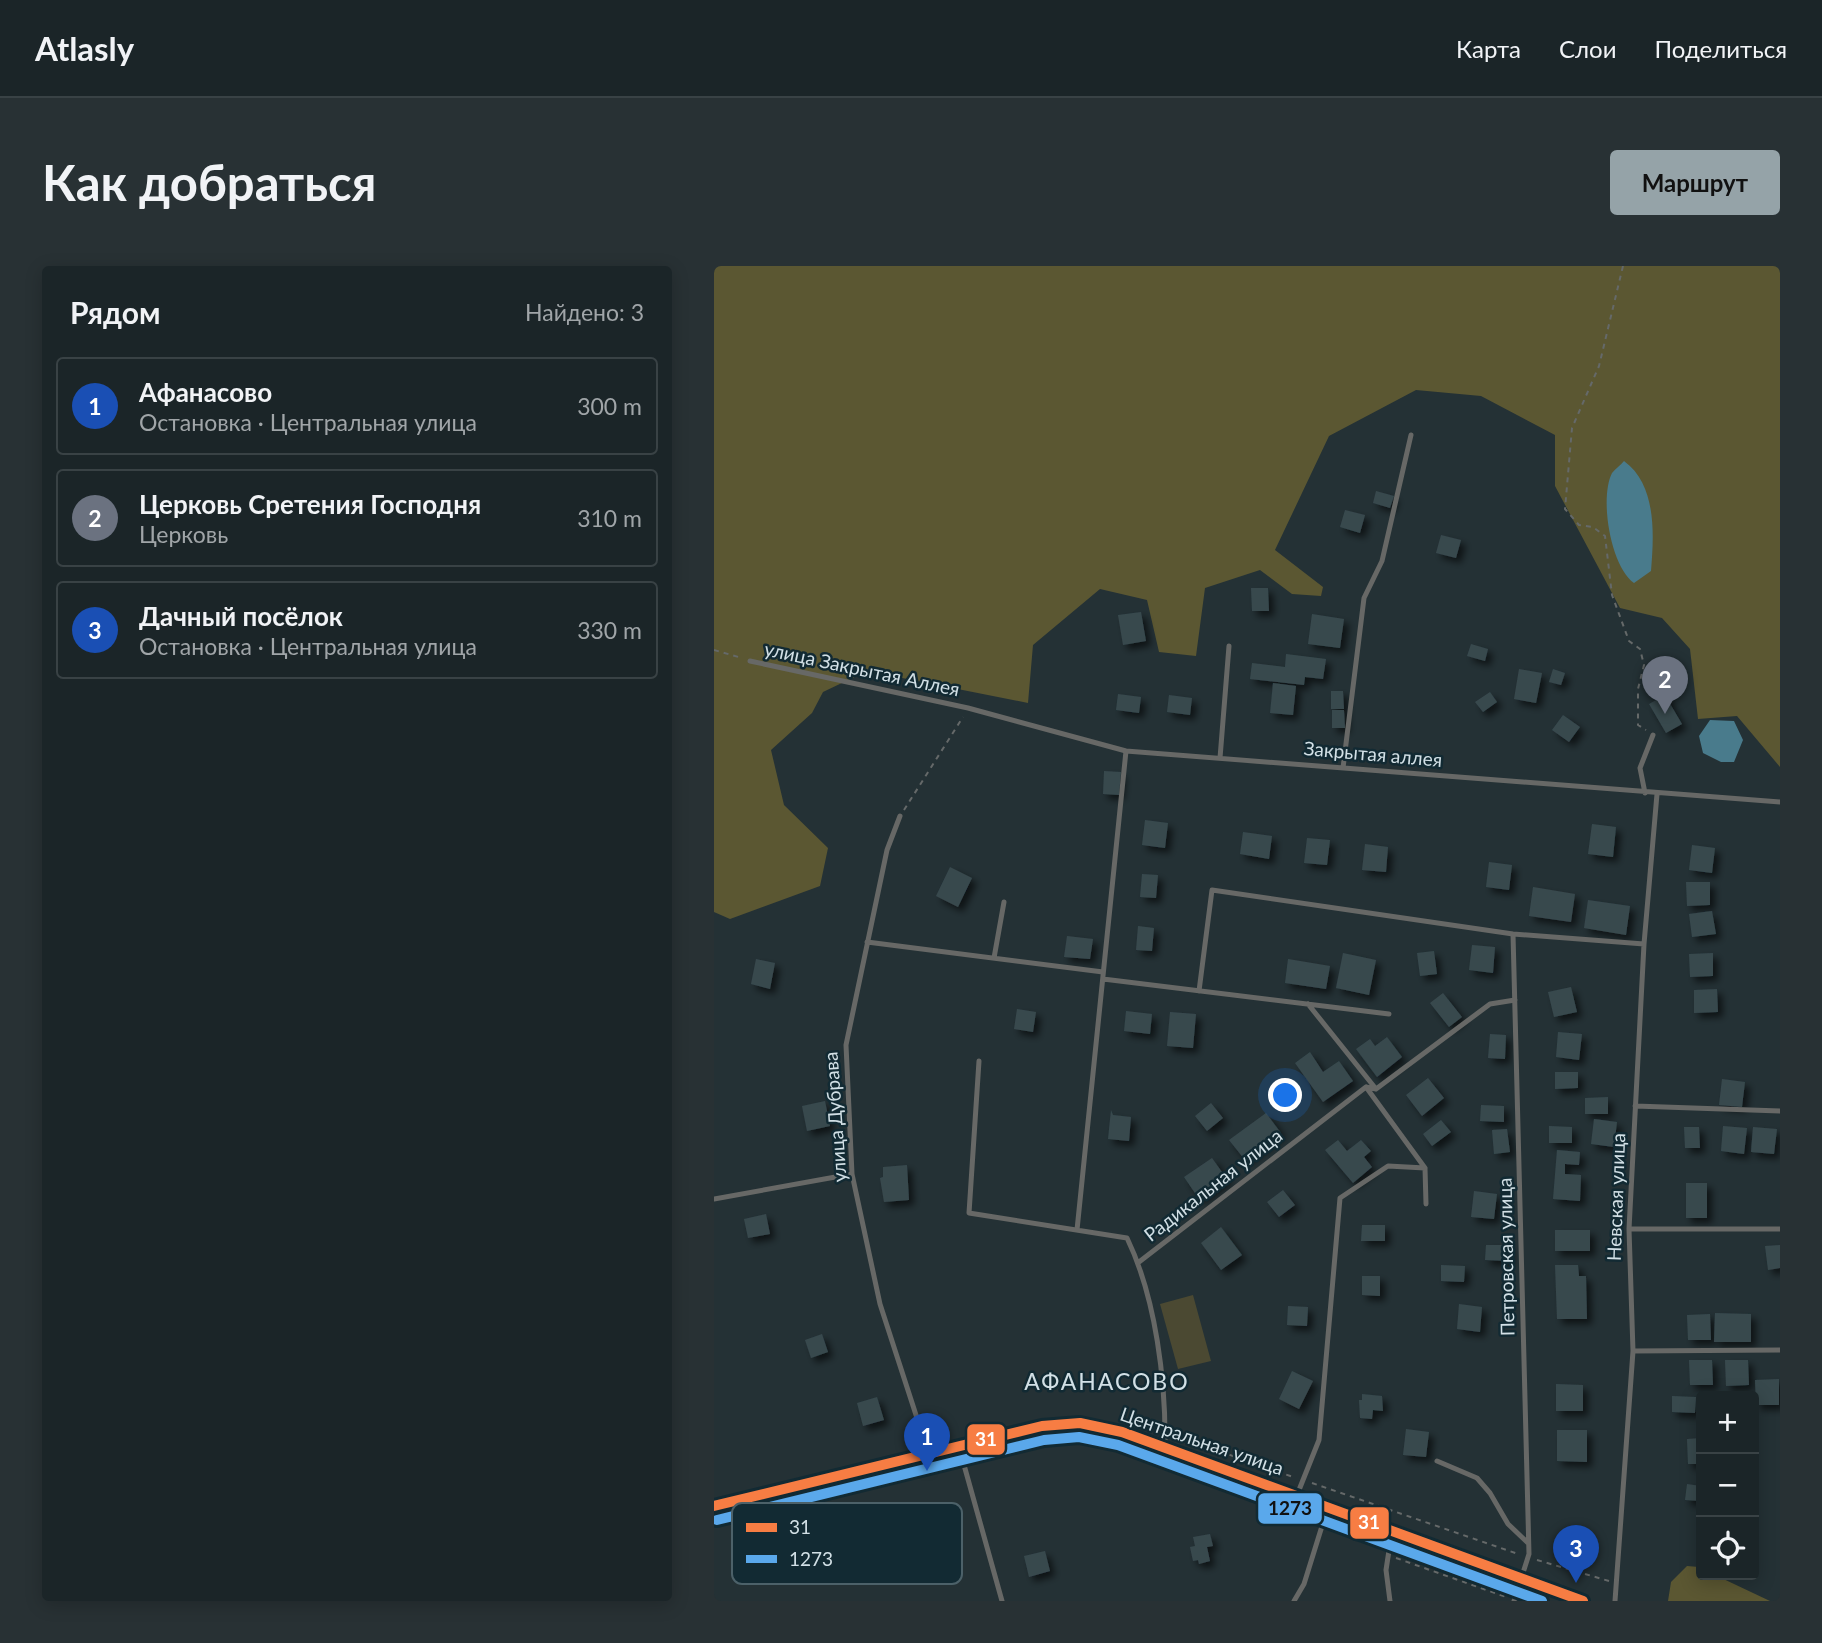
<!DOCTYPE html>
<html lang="ru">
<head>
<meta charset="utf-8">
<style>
  body { margin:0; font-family:Lato,sans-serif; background:#283134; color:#f1f3f6 }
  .controls { position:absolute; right:21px; bottom:21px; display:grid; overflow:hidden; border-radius:7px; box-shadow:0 4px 18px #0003 }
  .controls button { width:63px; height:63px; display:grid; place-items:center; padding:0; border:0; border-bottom:2px solid #394245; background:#1b2528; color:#f1f3f6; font:35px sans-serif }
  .you { position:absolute; left:572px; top:830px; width:24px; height:24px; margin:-18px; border:5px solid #fff; border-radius:50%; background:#1a73e8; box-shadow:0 0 0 10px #1a73e833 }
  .badge { display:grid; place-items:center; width:46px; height:46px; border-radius:50%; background:#95a3a8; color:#fff; font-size:23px; font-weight:700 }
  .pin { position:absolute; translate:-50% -58px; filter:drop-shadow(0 2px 4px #0008) }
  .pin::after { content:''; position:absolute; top:37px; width:24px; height:21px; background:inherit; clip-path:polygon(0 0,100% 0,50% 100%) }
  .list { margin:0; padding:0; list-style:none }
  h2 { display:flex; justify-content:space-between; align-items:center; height:91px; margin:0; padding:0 28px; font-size:30px }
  h2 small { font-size:23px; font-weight:400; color:#a0a5a8 }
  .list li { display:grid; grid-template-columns:46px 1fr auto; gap:21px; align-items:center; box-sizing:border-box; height:98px; margin:0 14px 14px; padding:0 14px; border:2px solid #394245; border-radius:7px }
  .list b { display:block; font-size:26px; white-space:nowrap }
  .list p { margin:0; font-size:23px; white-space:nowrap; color:#a0a5a8 }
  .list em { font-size:23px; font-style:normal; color:#a0a5a8 }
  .icon { flex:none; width:38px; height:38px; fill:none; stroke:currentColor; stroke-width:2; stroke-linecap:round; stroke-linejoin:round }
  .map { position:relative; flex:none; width:1066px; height:1335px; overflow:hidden; border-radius:7px }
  header { display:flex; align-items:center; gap:42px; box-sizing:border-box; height:98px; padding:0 35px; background:#1b2528; border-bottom:2px solid #394245 }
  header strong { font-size:33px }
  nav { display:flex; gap:38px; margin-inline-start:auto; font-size:24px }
  .intro { display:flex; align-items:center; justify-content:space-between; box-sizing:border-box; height:168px; padding:0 42px }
  h1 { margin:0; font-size:49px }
  .button { padding:18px 32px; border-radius:7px; background:#95a3a8; color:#111; font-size:24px; font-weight:700 }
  main { display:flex; gap:42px; padding:0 42px }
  aside { flex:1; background:#1b2528; border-radius:7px; box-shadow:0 4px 18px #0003 }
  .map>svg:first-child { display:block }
  .green { fill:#4b4932 }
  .forest { fill:#5b5732 }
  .water { fill:#497b8c }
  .building { fill:#38494e; filter:url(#shadow) }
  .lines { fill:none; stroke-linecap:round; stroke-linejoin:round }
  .path { stroke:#656969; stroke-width:2; stroke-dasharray:5 5; stroke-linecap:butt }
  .service { stroke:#676866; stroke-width:5 }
  .tertiary { stroke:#676866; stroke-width:12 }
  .bus-1-casing { stroke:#122a33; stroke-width:16 }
  .bus-2-casing { stroke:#122a33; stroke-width:16 }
  .bus-1 { stroke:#f77d43; stroke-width:10 }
  .bus-2 { stroke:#5aa8eb; stroke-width:10 }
  .labels { text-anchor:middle; stroke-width:5; stroke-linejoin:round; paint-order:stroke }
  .street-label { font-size:19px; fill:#d2e0e6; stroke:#122a33 }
  .quarter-label { font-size:23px; letter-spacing:2px; fill:#d2e0e6; stroke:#122a33 }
  .key { fill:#122a33; stroke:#4c6169; stroke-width:2 }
  .key-label { font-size:19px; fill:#d2e0e6 }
  .line-badge { stroke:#122a33; stroke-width:2.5 }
  .badge-label { font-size:19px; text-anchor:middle; font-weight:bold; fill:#fff }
  .pale-badge-label { font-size:19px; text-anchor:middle; font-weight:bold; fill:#111 }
</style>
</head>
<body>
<header>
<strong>Atlasly</strong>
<nav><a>Карта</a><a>Слои</a><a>Поделиться</a></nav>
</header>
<div class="intro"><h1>Как добраться</h1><a class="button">Маршрут</a></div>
<main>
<aside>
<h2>Рядом<small>Найдено: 3</small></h2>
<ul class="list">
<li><span class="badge" style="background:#1a4fb4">1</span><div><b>Афанасово</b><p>Остановка · Центральная улица</p></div><em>300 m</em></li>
<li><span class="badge" style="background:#6b7280">2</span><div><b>Церковь Сретения Господня</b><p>Церковь</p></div><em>310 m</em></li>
<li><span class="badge" style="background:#1a4fb4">3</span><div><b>Дачный посёлок</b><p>Остановка · Центральная улица</p></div><em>330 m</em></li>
</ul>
</aside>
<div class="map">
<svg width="1066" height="1335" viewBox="0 0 1066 1335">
  <defs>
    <filter id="shadow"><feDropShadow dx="5" dy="5" stdDeviation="3.5" flood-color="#0009"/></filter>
  </defs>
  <rect width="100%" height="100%" fill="#243135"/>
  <path class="green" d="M479 1029 497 1095 464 1103 446 1038Z"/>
  <path class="forest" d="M0 0H1066V501L1023 450 984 453 976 383 948 352 906 342 841 220V169L767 130 702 124 615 170 561 284 609 321 607 330 578 328 546 304 491 322 482 390 445 386 433 334 386 323 319 379 314 437 153 405 109 426 98 447 57 484 70 539 114 582 106 620 16 653 0 646Z
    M973 1300 985 1301 987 1309H1001L1056 1335H954L957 1316Z"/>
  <path class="water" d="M910 195C943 219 940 269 937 305L920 317C897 301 885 233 898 207 901 203 907 199 910 195Z
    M996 454 1020 455 1029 474 1020 496H1007L989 487 985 470Z"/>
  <path class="building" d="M662 225 680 230 676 242 659 237Z
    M631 244 651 249 646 267 626 261Z
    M727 269 747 274 742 292 722 287Z
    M537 322H554L555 345H538Z
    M427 346 432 375 409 379 404 349Z
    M598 348 630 353 626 382 594 378Z
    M757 378 774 383 771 395 753 390Z
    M572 388 612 393 609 413 591 411 590 419 536 413 538 397 571 401Z
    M805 403 828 407 822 437 800 433Z
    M839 403 851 407 847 419 835 416Z
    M559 417 582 420 579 449 556 447Z
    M617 425H629L630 443H617Z
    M776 426 783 436 769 446 761 436Z
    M404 428 427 431 425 447 402 444Z
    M455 429 478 432 476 449 453 446Z
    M951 429 968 458 952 467 935 438Z
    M618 444H630L631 462H618Z
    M849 449 866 461 855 476 838 464Z
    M390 505 407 506 405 529 389 528Z
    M431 554 454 557 451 582 428 579Z
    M878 558 902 561 899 591 874 588Z
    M529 566 558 570 555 593 526 588Z
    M593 572 616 574 613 599 590 597Z
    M651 578 674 581 672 606 648 604Z
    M978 579 1001 582 998 607 975 604Z
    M775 596 798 599 795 624 772 621Z
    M236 601 258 612 244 641 222 630Z
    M428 608 444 609 442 632 426 631Z
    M972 616H996V639L973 640Z
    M819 621 861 628 857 656 815 650Z
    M874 634 916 640 912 669 870 662Z
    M998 645 1002 668 978 671 975 648Z
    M424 660 440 662 438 685 422 684Z
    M353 670 379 673 376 693 350 691Z
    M758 679 781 681 779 707 755 704Z
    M720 685 723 708 706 710 703 687Z
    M629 687 662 694 655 729 622 722Z
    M999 687V710L976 711 975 688Z
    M42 693 61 697 56 723 37 718Z
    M574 693 616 700 612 723 571 717Z
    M857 721 863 746 840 751 834 726Z
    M1003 723 1004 746 980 747V724Z
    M729 727 748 751 735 761 716 737Z
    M303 743 322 746 319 766 300 763Z
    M412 745 438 748 436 768 410 765Z
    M456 746 482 748 479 782 453 780Z
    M844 766 868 768 865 794 842 791Z
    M776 768 792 769 791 793 774 792Z
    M673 771 688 791 663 811 642 783 656 773 661 780Z
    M596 786 609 806 625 795 639 815 609 836 581 797Z
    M841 806H864V822L841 823Z
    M714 812 730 832 708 850 692 829Z
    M1008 813 1031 816 1028 841 1005 839Z
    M894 831V848H871V832Z
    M111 835 116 860 93 865 88 840Z
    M497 837 509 852 493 865 481 850Z
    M767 839 790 840V856L766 855Z
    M397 844 399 849 417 851 415 875 394 873Z
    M552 847 567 867 531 894 515 874Z
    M880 853 903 856 900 881 877 878Z
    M727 854 737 866 718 880 709 868Z
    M835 860 858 861V877H835Z
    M1009 860 1033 862 1030 888 1007 885Z
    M970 861H985L986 882H971Z
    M1039 861 1063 863 1060 888 1037 886Z
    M793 863 796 886 780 888 778 864Z
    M624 874 633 885 647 874 657 885 650 891 658 901 639 917 611 884Z
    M843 884 866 886 865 899 851 898V908L867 909 866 935 839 933Z
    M498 892 513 913 485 933 470 911Z
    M193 899 195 934 170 936 166 912 169 911V901Z
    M972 917H993V952H972Z
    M569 924 581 939 565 951 553 936Z
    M760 925 783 928 780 953 757 951Z
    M52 948 56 968 34 972 30 953Z
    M648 959H671V975H647Z
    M507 961 528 989 507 1004 487 977Z
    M841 964H876V985H841Z
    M772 979H795L794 995 771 994Z
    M1066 979V1002L1054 1004 1051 980Z
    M727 999 751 1000 750 1016 727 1015Z
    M841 999H864L865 1010H872L873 1053H843Z
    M648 1010H666V1030L648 1029Z
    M745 1038 768 1041 766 1066 743 1063Z
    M574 1040 594 1041 593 1060 573 1059Z
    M1001 1047 1037 1048V1076H1000Z
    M996 1048 997 1074H974L973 1049Z
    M108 1068 114 1086 97 1092 91 1074Z
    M975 1094H998L999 1119H976Z
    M1011 1094H1034L1035 1119 1012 1120Z
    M578 1105 599 1115 585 1143 565 1133Z
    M1065 1113V1139H1042L1041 1114Z
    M842 1118 869 1119V1145H842Z
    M648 1128 668 1130 669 1145 659 1144 658 1153 646 1152 645 1134H648Z
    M958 1130 982 1131 981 1147 958 1146Z
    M163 1131 170 1154 149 1160 143 1137Z
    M692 1163 715 1166 712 1191 689 1189Z
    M843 1164H873V1196L843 1195Z
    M987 1172V1198H974L973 1173Z
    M973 1218 987 1220V1235L971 1234Z
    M496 1268 499 1280 493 1281 496 1295 485 1298 484 1294 479 1295 476 1281 481 1280 479 1271Z
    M331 1285 336 1305 315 1311 310 1290Z"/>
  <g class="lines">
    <path class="path" d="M909 0 885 100 858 162 851 243 865 259 879 261 891 270 898 329 915 375 926 383 930 399 924 423V459L932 464
      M0 384 28 392
      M190 544 249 451
      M459 1169 579 1211
      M598 1217 804 1288
      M682 1292 792 1331
      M823 1294 895 1315"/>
    <path class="service" d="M36 395 254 442 412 485 1066 536
      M506 492 515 380
      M629 502 650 332 668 295 697 169
      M931 527 926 502 939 469
      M186 550 173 584 132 779 138 908 166 1038 214 1186
      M799 668 815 1288 800 1335
      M153 676 389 706
      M280 692 290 636
      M389 713 675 748
      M485 725 498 624 799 668 930 678
      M594 738 662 823
      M265 795 255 947 413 972C442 1032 452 1116 451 1182
      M652 821 711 902
      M921 840 1066 845
      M0 933 138 908
      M915 963H1066
      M363 964 412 485
      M425 996 652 821 662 823 776 738 801 734
      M919 1085 1066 1084
      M245 1181 288 1335
      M723 1195 763 1212 776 1227 794 1258 814 1277
      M583 1229 605 1174 626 932 674 900 711 902 712 938
      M580 1335 590 1318 613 1244
      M676 1335 672 1304 678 1265
      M901 1335 919 1085 915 963 930 678 943 528"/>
    <path class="tertiary" d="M0 1240 328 1160 366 1157 408 1166 869 1335"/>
    <g class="bus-1-casing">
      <path id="bus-1" d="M0 1240 328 1160 366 1157 408 1166 869 1335"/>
    </g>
    <g class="bus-2-casing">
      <path id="bus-2" d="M3 1254 330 1174 365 1171 404 1179 828 1335"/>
    </g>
    <use href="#bus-1" class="bus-1"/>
    <use href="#bus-2" class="bus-2"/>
  </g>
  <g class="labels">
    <g class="street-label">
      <text transform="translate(148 403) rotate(12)" y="7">улица Закрытая Аллея</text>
      <text transform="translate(659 488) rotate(5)" y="7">Закрытая аллея</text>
      <text transform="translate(121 851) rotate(-94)" y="7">улица Дубрава</text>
      <text transform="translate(499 919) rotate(-38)" y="7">Радикальная улица</text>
      <text transform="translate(902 931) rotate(-88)" y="7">Невская улица</text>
      <text transform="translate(792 991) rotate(-91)" y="7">Петровская улица</text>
      <text transform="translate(488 1175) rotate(19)" y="7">Центральная улица</text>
    </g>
    <g class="quarter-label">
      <text x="393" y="1124">АФАНАСОВО</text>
    </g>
  </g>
  <rect x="18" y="1237" width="230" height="81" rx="10" class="key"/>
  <rect x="32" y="1257" width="31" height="9" fill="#f77d43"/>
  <rect x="32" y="1289" width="31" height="8" fill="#5aa8eb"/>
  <g class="key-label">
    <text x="75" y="1268">31</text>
    <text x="75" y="1300">1273</text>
  </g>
  <g class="line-badge">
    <rect x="252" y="1157" width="40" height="33" rx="7" fill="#f77d43"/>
    <rect x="543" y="1226" width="66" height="33" rx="7" fill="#5aa8eb"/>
    <rect x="635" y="1240" width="41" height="34" rx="7" fill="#f77d43"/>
  </g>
  <g class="badge-label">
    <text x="272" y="1180">31</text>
    <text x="655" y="1263">31</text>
  </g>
  <g class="pale-badge-label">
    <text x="576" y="1249">1273</text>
  </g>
</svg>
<div class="controls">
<button>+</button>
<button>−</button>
<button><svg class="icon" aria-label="locate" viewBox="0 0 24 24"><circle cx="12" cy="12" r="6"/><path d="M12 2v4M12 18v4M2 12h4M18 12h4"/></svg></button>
</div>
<div class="you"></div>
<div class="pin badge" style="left:213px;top:1205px;background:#1a4fb4">1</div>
<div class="pin badge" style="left:951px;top:448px;background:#6b7280">2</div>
<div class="pin badge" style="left:862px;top:1317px;background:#1a4fb4">3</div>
</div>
</main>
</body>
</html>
